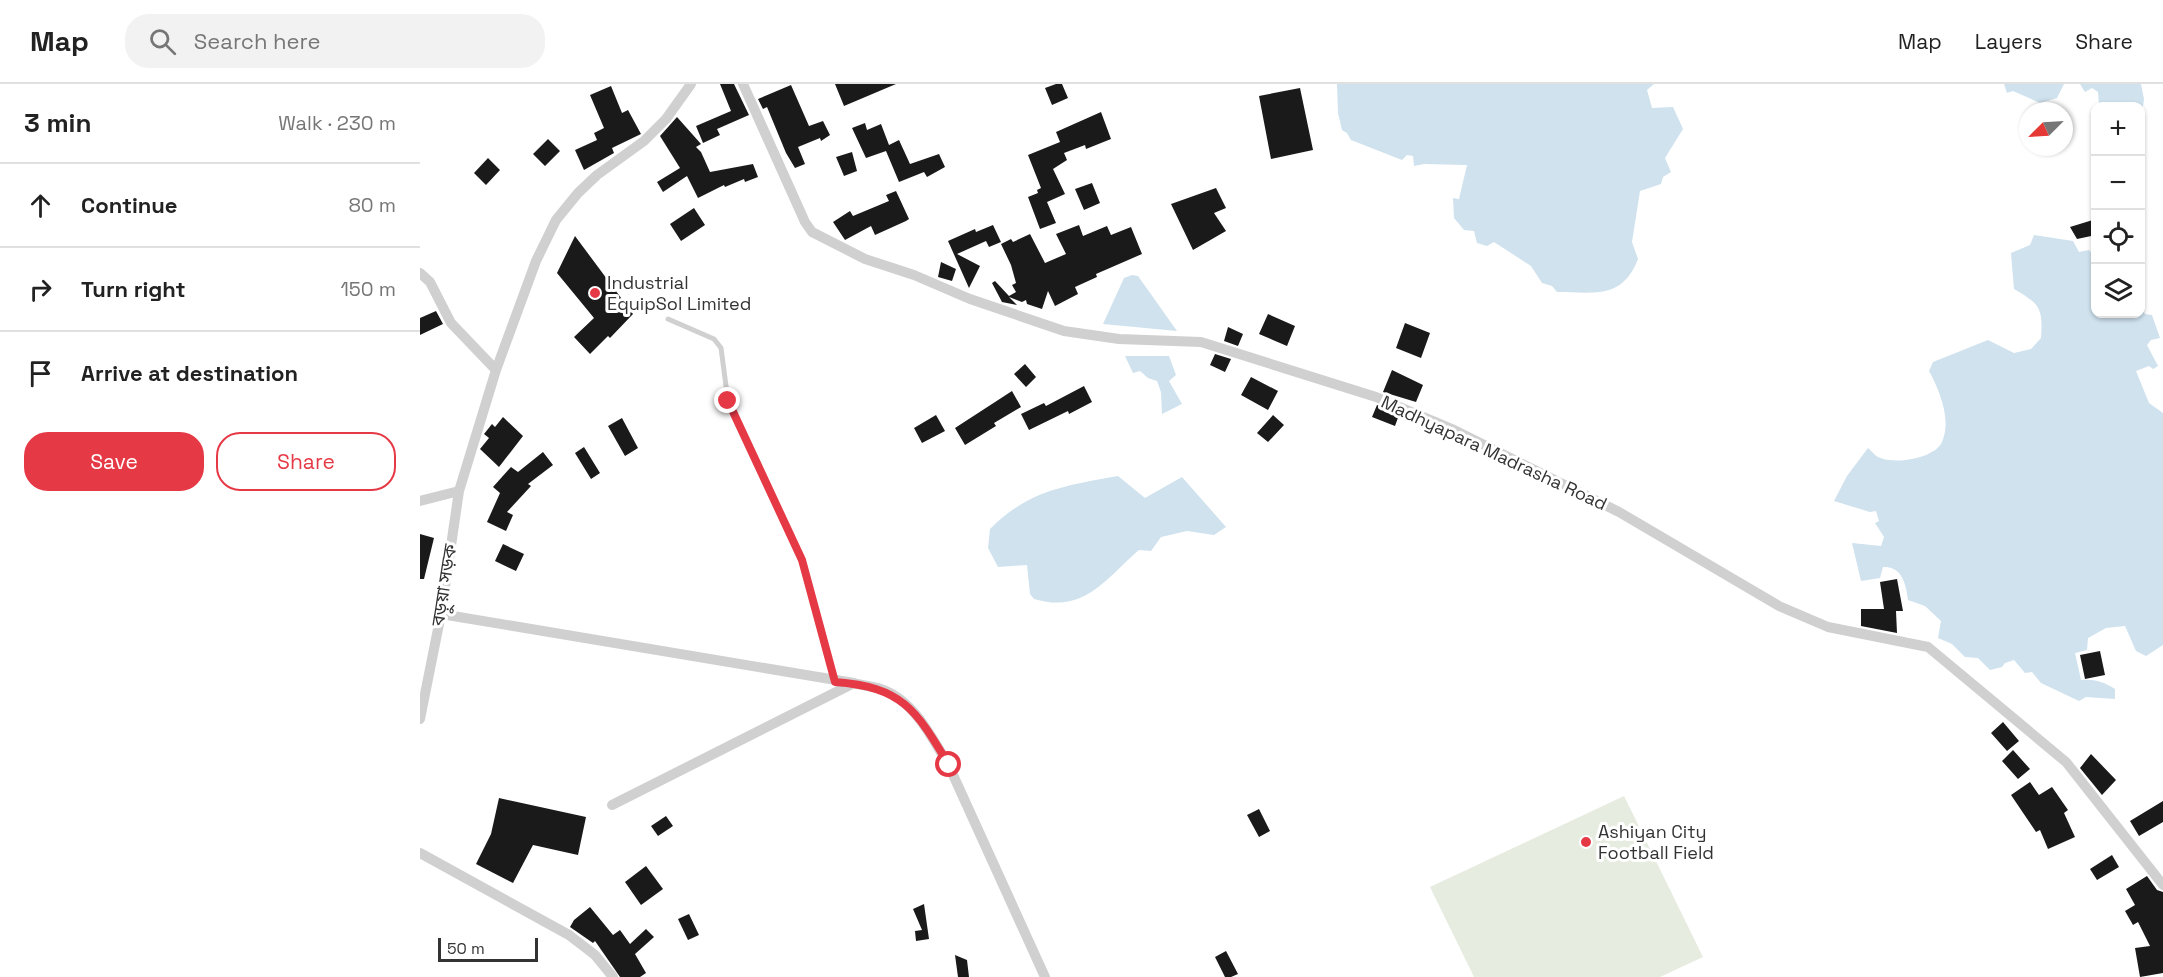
<!DOCTYPE html>
<html lang="en">
<head>
<meta charset="utf-8">
<style>
  body { margin:0; font-family:"Space Grotesk","Noto Sans Bengali",sans-serif; background:#f2f2f2; color:#222 }
  .controls { position:absolute; right:18px; top:18px; display:grid; overflow:hidden; border-radius:12px; box-shadow:0 2px 4px #0004 }
  .controls button { width:54px; height:54px; display:grid; place-items:center; padding:0; border:0; border-bottom:2px solid #e0e0e0; background:#fff; color:#222; font:30px sans-serif }
  .compass { position:absolute; left:1599px; top:18px; width:54px; height:54px; border-radius:50%; background:#fff; box-shadow:0 2px 4px #0004; rotate:246deg }
  .scale { position:absolute; left:18px; bottom:15px; width:100px; box-sizing:border-box; padding-left:6px; border:3px solid #333; border-top:0; font-size:16px; line-height:21px; white-space:nowrap; color:#333; -webkit-text-stroke:4px #fff; paint-order:stroke }
  .stop { position:absolute; width:18px; height:18px; margin:-14px; border:4px solid #e63946; border-radius:50%; background:#fff }
  .stop.end { background:#e63946; border-color:#fff; box-shadow:0 2px 6px #0008 }
  .list { margin:0; padding:0; list-style:none }
  h2 { display:flex; justify-content:space-between; align-items:center; height:78px; margin:0; padding:0 24px; font-size:26px }
  h2 small { font-size:20px; font-weight:400; color:#767676 }
  .list li { display:grid; grid-template-columns:39px 1fr auto; gap:18px; align-items:center; box-sizing:border-box; height:84px; padding:0 24px; border-top:2px solid #e0e0e0 }
  .list b { display:block; font-size:22px; white-space:nowrap }
  .list em { font-size:20px; font-style:normal; color:#767676 }
  .actions { display:flex; gap:12px; padding:18px 24px }
  .actions a { flex:1; padding:14px 0; border:2px solid #e63946; border-radius:24px; text-align:center; font-size:21px; color:#e63946 }
  .actions .main { background:#e63946; color:#fff }
  .icon { flex:none; width:33px; height:33px; fill:none; stroke:currentColor; stroke-width:2; stroke-linecap:round; stroke-linejoin:round }
  .map { position:relative; flex:none; width:1743px; height:893px; overflow:hidden }
  header { display:flex; align-items:center; gap:36px; box-sizing:border-box; height:84px; padding:0 30px; background:#fff; border-bottom:2px solid #e0e0e0 }
  header strong { font-size:28px }
  nav { display:flex; gap:33px; margin-inline-start:auto; font-size:21px }
  .search { width:420px; height:54px; background:#f2f2f2; display:flex; align-items:center; gap:15px; box-sizing:border-box; padding:0 21px; border-radius:24px; color:#767676; font-size:22px }
  main { display:flex }
  aside { flex:1; background:#fff }
  .map>svg:first-child { display:block }
  .green { fill:#e6ecdf }
  .water { fill:#cfe2ee }
  .building { fill:#1a1a1a }
  .lines { fill:none; stroke-linecap:round; stroke-linejoin:round }
  .service { stroke:#d0d0d0; stroke-width:5 }
  .minor { stroke:#d0d0d0; stroke-width:10 }
  .route { stroke:#e63946; stroke-width:8 }
  .poi-dot { fill:#e63946; stroke:#fff; stroke-width:2 }
  .labels { text-anchor:middle; stroke-width:6; stroke-linejoin:round; paint-order:stroke }
  .poi-label { font-size:18px; fill:#333; stroke:#fff; text-anchor:start }
  .street-label { font-size:18px; fill:#333; stroke:#fff }
</style>
</head>
<body>
<header>
<strong>Map</strong>
<div class="search"><svg class="icon" aria-label="search" viewBox="0 0 24 24"><circle cx="10" cy="10" r="6"/><path d="M15 15l6 6"/></svg>Search here</div>
<nav><a>Map</a><a>Layers</a><a>Share</a></nav>
</header>
<main>
<aside>
<h2>3 min<small>Walk · 230 m</small></h2>
<ul class="list">
<li><svg class="icon" aria-label="ahead" viewBox="0 0 24 24"><path d="M12 20V5M6 11l6-6 6 6"/></svg><div><b>Continue</b></div><em>80 m</em></li>
<li><svg class="icon" aria-label="right" viewBox="0 0 24 24"><path d="M7 20v-9h11M14 6l5 5-5 5"/></svg><div><b>Turn right</b></div><em>150 m</em></li>
<li><svg class="icon" aria-label="arrive" viewBox="0 0 24 24"><path d="M6 21V4h12l-3 4 3 4H6"/></svg><div><b>Arrive at destination</b></div></li>
</ul>
<div class="actions"><a class="main">Save</a><a>Share</a></div>
</aside>
<div class="map">
<svg width="1743" height="893" viewBox="0 0 1743 893">
  <rect width="100%" height="100%" fill="#fff"/>
  <path class="green" d="M1204 712 1283 873 1240 893H1054L1010 803Z"/>
  <path class="water" d="M917 0H1234L1227 6 1232 24 1253 23 1263 45 1245 74 1251 88 1243 93 1241 100 1220 107 1212 158 1218 175C1202 216 1175 208 1137 208L1132 202 1122 199 1111 182 1074 158 1067 162 1057 159 1054 147 1044 146 1034 134 1033 114 1039 115 1047 81 1004 80 994 82 993 72 987 71 982 76 931 56 927 49 922 46 918 29Z
    M1584 0H1644L1637 14 1620 19 1593 7 1587 9Z
    M1660 0H1721L1724 15 1722 30 1720 22H1679L1678 8 1672 4 1665 8Z
    M1614 151 1653 157 1659 168 1669 166 1675 174 1676 230H1720L1721 223 1725 230 1732 231 1740 254 1731 256 1727 261 1738 282 1733 285 1729 282 1716 287 1729 319 1743 329V561L1726 572 1716 567 1705 542 1686 544 1668 554 1667 566 1655 569 1661 596C1674 595 1684 598 1695 605V615L1666 613 1659 617 1621 599 1612 588 1605 589 1594 576 1585 579 1582 583 1570 586 1558 574 1545 573 1532 560 1518 554 1521 537 1505 522 1488 516C1486 500 1482 482 1463 483L1460 494 1441 497 1432 459 1461 462 1464 453 1455 439 1459 437 1456 427 1450 428 1414 417 1427 392 1448 364C1451 366 1454 371 1458 373 1474 381 1514 375 1522 358 1532 336 1519 305 1509 287L1513 278 1568 256 1594 269 1611 265 1621 254C1623 224 1620 220 1594 205L1591 169 1610 161Z
    M712 191 718 192 757 247 683 240 704 194Z
    M705 272H749L756 291 749 297 762 320 742 330 741 308 737 297 728 294 720 287 713 289Z
    M698 392 725 414 762 393 806 443 794 451 767 447 741 453 731 467 719 466C685 495 665 530 614 515L610 510 607 481 578 483 568 464 570 445C608 406 648 401 698 392Z"/>
  <path class="building" d="M300 0H314L329 31 297 45 300 51 283 59 276 42 311 27Z
    M415 0H476L424 22Z
    M636 0H642L648 14 632 21 625 4Z
    M371 1 389 42 403 37 410 51 401 57 400 54 378 63 385 80 375 84 366 69 347 23 343 25 338 15Z
    M191 2 202 29 208 26 221 50 192 64 194 69 164 86 155 66 177 56 174 49 184 44 170 11Z
    M880 4 893 66 851 75 839 12Z
    M681 28 691 55 666 65 665 61 644 69 647 76 633 85 645 110 627 118 636 139 620 145 608 113 618 109 617 106 621 104 608 71 640 58 636 48Z
    M257 33 281 60 276 63 281 68 290 88 333 80 338 93 325 98 324 95 305 103 304 101 278 114 267 92 243 108 237 98 260 84 240 52Z
    M445 39 447 46 461 40 469 61 479 56 490 80 519 70 525 83 507 93 504 88 479 98 466 67 446 74 432 44Z
    M128 55 140 67 125 82 113 70Z
    M432 68 437 87 424 92 416 73Z
    M68 74 80 86 66 101 54 89Z
    M672 99 680 119 664 126 655 105Z
    M796 104 806 124 794 129 806 147 773 166 751 120Z
    M476 107 489 135 486 137 455 151 451 142 425 156 413 138 430 127 433 132 469 117 466 111Z
    M274 124 285 141 261 157 250 140Z
    M1676 135V151L1657 155 1650 143Z
    M573 141 581 158 569 163 566 157 537 170 560 182 549 204 528 157 555 145 556 148Z
    M659 141 663 152 687 142 691 151 711 143 722 170 676 190 677 193 655 203 658 210 635 222 628 207 622 225 607 220 606 216 602 218 589 213 597 221 582 218 572 199 575 197 589 212 596 208 592 201 596 199 591 181 581 160 591 155 593 158 610 150 625 179 646 170 636 150Z
    M155 152 213 230 190 254 188 252 170 270 154 253 174 234 137 189Z
    M521 178 536 185 532 197 518 193Z
    M16 227 23 240 0 251V234Z
    M848 230 875 242 867 262 839 250Z
    M985 239 1010 249 1001 274 976 264Z
    M808 243 823 250 818 262 804 257Z
    M795 270 811 275 805 288 790 281Z
    M605 280 616 293 606 303 594 290Z
    M972 286 1003 301 996 318 963 308Z
    M831 293 858 307 848 326 821 311Z
    M664 302 672 318 649 330 648 327 609 346 601 330 624 319 626 322Z
    M592 307 601 323 574 339 576 342 545 361 535 344Z
    M957 321 979 331 975 342 952 333Z
    M516 331 525 347 502 359 494 344Z
    M853 331 864 341 848 358 837 349Z
    M83 333 103 352 79 383 60 365 69 354 64 350 72 340 75 343Z
    M202 334 218 364 205 372 188 342Z
    M164 363 180 389 171 395 155 369Z
    M123 368 133 381 108 400 111 402 87 428 93 431 86 447 67 438 80 409 73 403 91 383 98 388Z
    M0 450 14 454 4 495H0Z
    M83 460 104 470 96 487 75 477Z
    M1477 495 1483 527H1476L1477 549 1441 542V525H1464L1460 498Z
    M1680 567 1685 591 1665 595 1660 571Z
    M1583 638 1599 657 1587 667 1571 649Z
    M1593 666 1610 685 1598 695 1582 677Z
    M1671 670 1696 696 1682 711 1660 684Z
    M1610 698 1619 711 1632 703 1648 726 1644 729 1655 753 1628 765 1620 746 1616 748 1591 711Z
    M79 714 166 733 158 771 113 761 93 799 56 780 71 750Z
    M1743 717V738L1719 752 1710 737Z
    M839 725 850 747 839 753 827 731Z
    M246 732 253 742 238 752 231 742Z
    M1692 771 1699 783 1677 796 1670 785Z
    M226 782 243 805 221 821 205 798Z
    M1727 792 1737 806 1743 808V889L1720 893 1715 864 1730 862 1718 838 1713 841 1705 827 1715 821 1706 805Z
    M504 820 509 855 496 857 495 847 502 846 493 825Z
    M170 823 193 851 200 846 210 860 226 845 234 853 215 870 226 889 220 893H200L175 857 173 859 150 843 154 836Z
    M269 830 279 851 268 856 258 835Z
    M806 867 818 890 811 893H805L795 873Z
    M535 871 547 876 549 893H538Z"/>
  <g class="lines">
    <path class="service" d="M248 235 294 255 301 264 308 317 382 476 414 596"/>
    <path class="minor" d="M323 0 385 138 392 148 445 175 494 191 550 215 644 247 699 255 781 258 956 313 1032 345 1199 428 1359 522 1408 543 1508 563 1646 678 1743 801
      M0 189 10 198 31 239 76 286
      M0 417 39 407
      M21 530 434 599 192 721
      M434 599C443 602 453 602 461 605 494 616 512 654 529 682L625 893
      M0 635 21 530 39 407 76 286 116 177 136 136 158 109 177 91 224 57 246 35 271 0
      M0 769 149 851 175 871 193 893"/>
  </g>
  <g class="lines">
    <path class="route" d="M308 317 382 476 415 598C483 603 496 626 529 681"/>
  </g>
  <g class="poi-dot">
    <circle cx="175" cy="209" r="6"/>
    <circle cx="1166" cy="758" r="6"/>
  </g>
  <g class="labels">
    <g class="poi-label">
      <text x="187" y="205">Industrial<tspan x="187" dy="21">EquipSol Limited</tspan></text>
      <text x="1178" y="754">Ashiyan City<tspan x="1178" dy="21">Football Field</tspan></text>
    </g>
    <g class="street-label">
      <text transform="translate(1074 369) rotate(25)" y="6">Madhyapara Madrasha Road</text>
      <text transform="translate(24 501) rotate(-81)" y="6">বড়ুয়া সড়ক</text>
    </g>
  </g>
</svg>
<div class="controls">
<button>+</button>
<button>−</button>
<button><svg class="icon" aria-label="locate" viewBox="0 0 24 24"><circle cx="12" cy="12" r="6"/><path d="M12 2v4M12 18v4M2 12h4M18 12h4"/></svg></button>
<button><svg class="icon" aria-label="layers" viewBox="0 0 24 24"><path d="M12 4l9 5-9 5-9-5zM3 14l9 5 9-5"/></svg></button>
</div>
<svg class="compass" viewBox="-18 -18 36 36"><path d="M0-13l5 13h-10z" fill="#e53935"/><path d="M0 13l5-13h-10z" fill="#767676"/></svg>
<div class="scale">50 m</div>
<div class="stop" style="left:529px;top:681px"></div>
<div class="stop end" style="left:308px;top:317px"></div>
</div>
</main>
</body>
</html>
